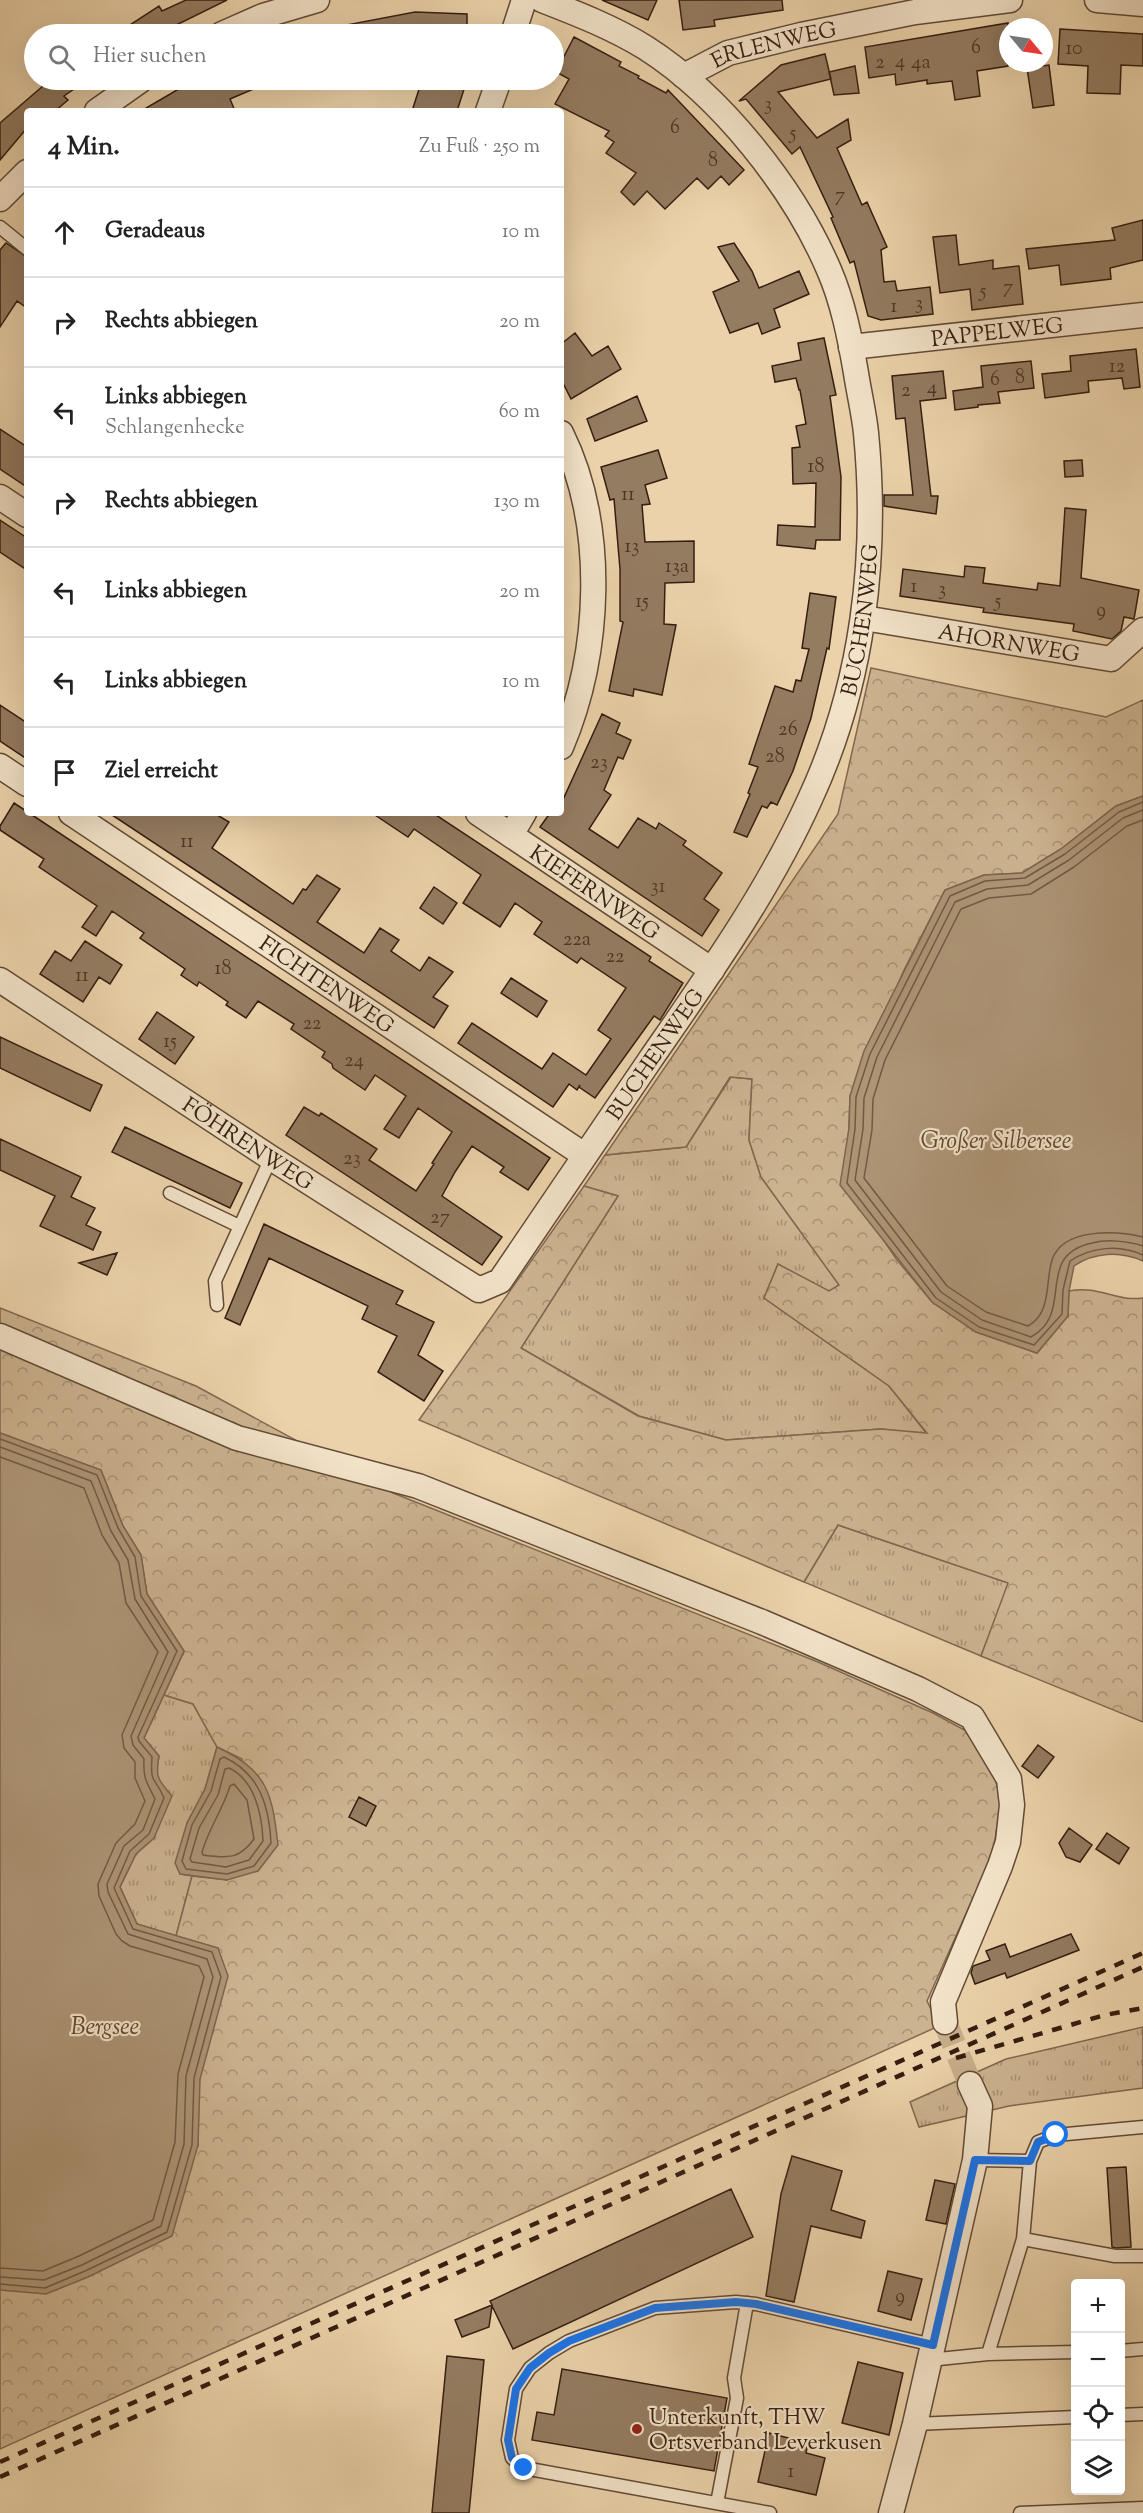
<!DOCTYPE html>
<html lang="de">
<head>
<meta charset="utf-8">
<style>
  body { margin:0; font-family:"Sorts Mill Goudy",serif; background:#f2f2f2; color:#222 }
  .controls { position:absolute; right:18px; bottom:18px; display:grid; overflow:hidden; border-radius:6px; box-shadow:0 6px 24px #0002 }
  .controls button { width:54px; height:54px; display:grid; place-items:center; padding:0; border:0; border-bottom:2px solid #e0e0e0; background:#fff; color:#222; font:30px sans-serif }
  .compass { position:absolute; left:999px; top:18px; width:54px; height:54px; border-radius:50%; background:#fff; box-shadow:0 6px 24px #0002; rotate:119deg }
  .stop { position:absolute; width:18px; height:18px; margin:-14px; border:4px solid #1a73e8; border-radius:50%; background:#fff }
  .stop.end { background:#1a73e8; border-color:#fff; box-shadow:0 2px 6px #0008 }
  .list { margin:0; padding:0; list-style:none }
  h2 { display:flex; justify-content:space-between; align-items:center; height:78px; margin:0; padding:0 24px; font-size:26px }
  h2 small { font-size:20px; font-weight:400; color:#767676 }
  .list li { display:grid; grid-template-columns:39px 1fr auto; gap:18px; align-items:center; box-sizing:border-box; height:90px; padding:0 24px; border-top:2px solid #e0e0e0 }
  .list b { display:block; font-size:22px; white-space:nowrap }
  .list p { margin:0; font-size:20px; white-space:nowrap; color:#767676 }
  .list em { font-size:20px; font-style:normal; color:#767676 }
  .icon { flex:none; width:33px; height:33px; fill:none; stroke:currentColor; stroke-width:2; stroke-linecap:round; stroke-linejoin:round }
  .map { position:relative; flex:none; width:1143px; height:2513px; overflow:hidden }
  .search { position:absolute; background:#fff; box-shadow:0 6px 24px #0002; left:24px; top:24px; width:540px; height:66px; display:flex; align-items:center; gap:15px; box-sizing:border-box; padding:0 21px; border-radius:33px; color:#767676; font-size:22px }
  .panel { position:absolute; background:#fff; box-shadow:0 6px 24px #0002; left:24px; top:108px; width:540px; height:708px; border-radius:6px }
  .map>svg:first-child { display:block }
  .grass { fill:url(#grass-tufts); stroke:#806850; stroke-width:1.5 }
  .forest { fill:url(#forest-crowns); stroke:#806850; stroke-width:1.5 }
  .water { fill:#ad9576; stroke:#7d654e; stroke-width:1.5 }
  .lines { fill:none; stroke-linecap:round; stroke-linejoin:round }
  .shore { stroke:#715a44; stroke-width:1.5 }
  .building { fill:#947c61; stroke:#351e11; stroke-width:1.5 }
  .minor-tunnel { stroke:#c7ae8b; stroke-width:24; stroke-dasharray:24 12; stroke-linecap:butt }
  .service-casing { stroke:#624b37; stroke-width:15 }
  .minor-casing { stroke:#624b37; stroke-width:27 }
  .service { stroke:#f2e2c8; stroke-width:12 }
  .minor { stroke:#f2e2c8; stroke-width:24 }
  .rail { stroke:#351e11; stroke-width:4.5; stroke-dasharray:10 10; stroke-linecap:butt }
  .route { stroke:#1a73e8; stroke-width:8 }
  .poi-dot { fill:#8f2418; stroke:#f2e2c8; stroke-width:2 }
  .labels { text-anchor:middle; stroke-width:4.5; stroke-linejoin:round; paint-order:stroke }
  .number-label { font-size:20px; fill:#4d3625 }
  .street-label { font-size:22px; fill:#351e11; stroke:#f2e2c8 }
  .poi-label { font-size:22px; fill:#351e11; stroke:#f2e2c8; text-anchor:start }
  .water-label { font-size:24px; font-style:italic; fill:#5f4834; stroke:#f2e2c8 }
</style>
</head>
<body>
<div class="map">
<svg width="1143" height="2513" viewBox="0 0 1143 2513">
  <defs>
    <pattern id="grass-tufts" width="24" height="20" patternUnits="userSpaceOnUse" patternTransform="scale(1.5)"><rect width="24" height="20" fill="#ccb390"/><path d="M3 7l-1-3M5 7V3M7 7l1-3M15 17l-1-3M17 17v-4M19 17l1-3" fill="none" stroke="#a69174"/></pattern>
    <pattern id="forest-crowns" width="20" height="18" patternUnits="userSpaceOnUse" patternTransform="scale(1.5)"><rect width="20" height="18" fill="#ccb390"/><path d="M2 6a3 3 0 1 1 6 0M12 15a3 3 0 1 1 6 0" fill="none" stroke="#a69174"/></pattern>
  </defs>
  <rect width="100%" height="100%" fill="#ebd2aa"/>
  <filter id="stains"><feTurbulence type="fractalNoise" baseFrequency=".00333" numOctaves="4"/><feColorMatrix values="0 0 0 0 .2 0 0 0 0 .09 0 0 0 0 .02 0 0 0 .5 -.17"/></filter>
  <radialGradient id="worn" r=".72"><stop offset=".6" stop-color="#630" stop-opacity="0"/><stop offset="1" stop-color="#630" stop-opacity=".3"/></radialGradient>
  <path class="grass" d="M731 1077 752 1079 749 1140 761 1177 840 1286 829 1292 778 1264 764 1298 889 1386 927 1434 881 1429 726 1440 639 1416 521 1348 618 1196 584 1186 605 1155 686 1147Z
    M838 1525 1009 1583 981 1656 804 1582Z
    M164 1695 193 1704 217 1747 205 1789 187 1823 180 1874 192 1876 176 1936 137 1924 120 1887 136 1854 154 1838 159 1781 156 1772 159 1756 144 1738Z
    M1143 2027V2088L1009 2106 919 2127 910 2102 1006 2059Z"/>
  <path class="forest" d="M871 668 1106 717 1143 700V796L1116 806 1061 849 1022 873 984 875 945 890 904 970 850 1096 849 1128 878 1232 897 1260 932 1302 976 1332 1037 1353 1068 1316 1069 1291C1099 1285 1116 1302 1143 1298V1722L981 1656 1008 1583 838 1525 804 1582 419 1420 584 1186 618 1196 521 1348 638 1416 726 1440 881 1429 927 1433 889 1386 764 1298 778 1264 829 1291 839 1285 761 1177 749 1140 752 1079 730 1077 686 1147 605 1155 838 814Z
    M0 1308 196 1386 393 1493 818 1662 933 1713 970 1733 994 1775 1001 1800 993 1853 927 2001 939 2026 0 2449V2290L198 2146 199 2079 218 1948 176 1936 192 1876 227 1880 242 1759 217 1747 193 1704 164 1695 184 1651 147 1594 141 1555 123 1526 101 1470 0 1433Z"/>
  <path class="water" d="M1143 796V1261C1120 1251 1094 1252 1074 1266L1069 1291 1068 1316 1037 1353 976 1332 932 1302 840 1185 849 1128 850 1096 864 1051 945 890 984 875 1022 873 1061 849 1116 806Z
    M0 1433 101 1470 123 1526 141 1555 147 1594 184 1651 144 1738 159 1756C155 1777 158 1780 172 1796L154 1838 136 1854 120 1887 137 1924 218 1948 228 1976 200 2079 198 2145 172 2236 88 2277 46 2294 0 2290Z
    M217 1747C268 1771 272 1793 278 1845L258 1871 227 1880 180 1874 175 1863 187 1823 205 1789Z"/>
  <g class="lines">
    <path class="shore" d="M1143 802 1119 812 1065 854 1025 878 985 881 950 896 870 1054 856 1097 855 1129 847 1183 936 1298 979 1327 1034 1345 1062 1314 1063 1290 1070 1261C1091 1247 1119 1244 1143 1255
      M1143 810 1123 818 1069 860 1028 885 987 889 955 902 877 1057 864 1098 863 1129 855 1180 941 1292 982 1320 1031 1337C1076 1312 1033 1256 1092 1243 1107 1239 1128 1241 1143 1246
      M1143 820 1127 826 1074 867 1031 894 989 898 961 909 885 1060 873 1099 872 1130 864 1178 947 1286 986 1312 1028 1326C1052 1313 1045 1282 1052 1260 1063 1227 1117 1231 1143 1237
      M0 1439 97 1475 118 1528 135 1557 141 1596 177 1651 138 1737 139 1741 152 1757C150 1786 155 1776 164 1798L149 1834 130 1851 114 1888 133 1929 212 1952 221 1977 194 2078 192 2145 167 2232 85 2271 45 2288 0 2284
      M0 1447 91 1481 111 1531 128 1560 135 1599 168 1652 131 1736 133 1745 144 1759C143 1780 147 1782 155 1799L143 1830 124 1846 107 1884 108 1892 128 1934 207 1959 213 1977 186 2076 184 2144 161 2226 82 2265 44 2280 0 2277
      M0 1457 84 1488 102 1535 119 1563 126 1603 158 1652 122 1735 124 1748 135 1762V1778L145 1801 135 1824 116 1843 98 1884 99 1896 116 1934 122 1941 130 1946 199 1966 204 1977 178 2074 175 2142 153 2220 79 2256 43 2271 0 2268
      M224 1757C260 1774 269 1806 271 1843L254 1866 227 1874 186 1869 182 1861 192 1825 211 1791 220 1759Z
      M229 1768C255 1780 262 1815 263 1841L249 1860 226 1867 192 1862 190 1859 199 1828 218 1795 225 1769Z
      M234 1784 247 1800 254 1839C239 1860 227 1858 203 1855L202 1852C209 1828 223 1809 230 1786Z"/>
  </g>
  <path class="building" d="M186 0H227L158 34H116L159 6 162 11Z
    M602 0H657L648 20Z
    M679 0H782L783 10 714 20 715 26 683 30Z
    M415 12 467 14V34H342L341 26Z
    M1008 23V66L977 71 980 96 955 100 952 81 927 84V80L896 85 895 74 869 78 865 47Z
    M1060 29 1143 34V66L1121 65 1120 94 1087 93 1088 66 1058 64Z
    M574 37 621 62 619 66 639 76 638 78 666 93 668 90 744 170 729 185 721 176 708 189 697 178 665 209 647 191 634 205 621 192 636 173 606 153 614 142 605 136 609 131 555 104 569 79 556 72Z
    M825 54 831 79 778 92 817 138 848 119 851 140 837 148 862 205 867 202 887 247 881 250 884 282 895 281 897 291 930 287 933 314 881 320 868 316 854 261 850 263 831 218 833 217 800 147 792 154 746 99 739 101 781 65Z
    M1049 65 1054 105 1033 108 1027 68Z
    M855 66 859 93 834 95 829 72Z
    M50 80H87L64 96 68 100 55 111H27V128L0 160V123Z
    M194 80 197 86 208 80H275L230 99 235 111H141Z
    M422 80H467L457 111H412Z
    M1143 220V260L1110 268 1111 279 1061 285 1059 265 1029 269 1026 249 1115 240 1112 228Z
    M956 235 959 265 993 260V269L1019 266 1023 304 972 310 970 289 940 293 933 237Z
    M6 243 27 257V308L17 301 0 327V250Z
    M734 243 752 271 759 288 799 271 809 294 774 309 780 327 762 334 758 323 730 333 713 292 739 281 718 247Z
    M575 333 592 356 608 346 621 369 571 399 561 379V344Z
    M824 338 836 395 830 396 841 477 840 540H816L815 549 777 545 778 525 815 527 816 483 793 484 792 448 800 447 796 426 806 424 800 390H799L796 378 775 382 772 366 801 360 798 343Z
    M1136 349 1140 387 1124 389 1122 378 1088 381 1089 392 1045 398 1042 374 1071 371 1070 356Z
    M1031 361 1034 388 998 392 1000 403 978 405V407L955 410 953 391 983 387 981 366Z
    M943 371 946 398 920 401 931 496H938L936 514 884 506V495H913L905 418 896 419 892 376Z
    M637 396 647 421 595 441 587 419Z
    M0 429 27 447V487L0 469Z
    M658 450 667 478 645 485 650 504 642 505 645 542 694 541V582L665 583 664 624 676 625 662 695 634 689 633 696 609 691 623 622 620 621V569L614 499 610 500 601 467Z
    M1082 460 1083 476 1065 477 1064 461Z
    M1065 508 1086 510 1081 578 1139 590 1134 619 1124 617 1121 631 1112 639 1073 631 1074 624 983 612 984 608 900 596 903 569 964 577 965 566 985 568 983 583 1037 590 1038 583 1060 586Z
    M0 520 27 538V570L0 552Z
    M810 593 836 597 829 649 827 648 811 718 793 771 777 805 771 802 767 808 762 806 747 837 734 832 750 794 748 793 758 767 749 764 775 686 793 692 796 680 801 681 809 649 802 648Z
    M0 705 27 723V759L0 741Z
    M602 714 620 723 616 733 631 740 623 759 618 757 604 790 611 795 589 829 618 848 638 818 656 829 659 823 686 841 683 845 722 873 704 899 719 910 702 936 540 827 550 813H561V804Z
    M14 803 550 1158 528 1190 500 1172 504 1167 472 1146 455 1172 442 1196 502 1237 482 1265 286 1135 304 1107 319 1116 321 1113 377 1149 369 1160 416 1191 434 1164 432 1163 452 1132 418 1108 399 1138 384 1129 406 1096 375 1075 365 1090 333 1068 332 1064 322 1057 325 1052 291 1029 294 1024 258 1001 246 1018 226 1005 228 1002 199 982 197 986 181 975 185 969 140 938 144 933 112 911 96 936 82 927 97 906 39 867 44 859 0 830V826Z
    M109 813H214L229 822 212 848 293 904 303 889 306 890 317 875 340 889 317 922 364 953 380 928 399 940 391 951 420 971 429 957 453 972 433 997 448 1006 434 1028Z
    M372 813H433L651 957 649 961 683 983 660 1020 654 1016 595 1098 579 1087 580 1085 577 1090 569 1084 553 1107 458 1043 472 1023 542 1069 553 1053 586 1075 611 1039 598 1030 626 988 581 958 577 963 534 934 542 922 515 903 500 927 463 903 481 875 414 829 408 837Z
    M434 887 457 903 443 924 420 908Z
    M85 941 122 965 110 984 99 977 83 1002 40 974 55 951 71 961Z
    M511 978 547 1001 537 1017 501 993Z
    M157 1012 194 1037 175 1064 139 1039Z
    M0 1037 102 1085 90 1111 0 1068Z
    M125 1127 242 1183 230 1208 112 1152Z
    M0 1139 81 1177 71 1197 95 1208 86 1225 101 1232 93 1250 40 1226 55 1196 0 1170Z
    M264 1224 403 1291 396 1304 434 1322 418 1355 443 1371 424 1401 378 1372 397 1336 362 1319 368 1306 269 1258 240 1325 225 1318Z
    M117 1253 107 1275 79 1263Z
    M1038 1745 1054 1757 1038 1778 1022 1766Z
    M359 1797 376 1806 366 1826 349 1817Z
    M1069 1828 1092 1845 1080 1862 1066 1857 1059 1843Z
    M1107 1833 1129 1848 1119 1864 1096 1849Z
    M1071 1934 1079 1950 1007 1978 1005 1973 975 1984 971 1973 973 1966 990 1960 986 1951 1005 1944 1010 1957Z
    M792 2156 842 2171 831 2210 865 2221 861 2238 811 2226 794 2302 766 2296 781 2194Z
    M1126 2167 1131 2247 1116 2248 1112 2247 1107 2168Z
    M935 2180 955 2184 946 2224 926 2220Z
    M731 2189 753 2237 513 2349 492 2306 489 2327 462 2337 455 2320 492 2305 490 2301Z
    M888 2271 922 2279 911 2320 878 2311Z
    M447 2356 484 2360 469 2513H432Z
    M858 2362 903 2373 889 2435 842 2423Z
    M562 2369 727 2398 714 2471 532 2440 537 2412 554 2415Z
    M769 2433 808 2443 806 2453 825 2458 816 2495 758 2482Z"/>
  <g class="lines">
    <path class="minor-tunnel" d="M945 2022 970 2084"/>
    <g class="service-casing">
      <path id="service" d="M0 227 27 249
        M170 1193 239 1226
        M217 1305 215 1281 271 1158
        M1030 2161 1038 2142 1056 2135 1143 2127
        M1023 2239 1115 2256H1143
        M1120 2351 1143 2349
        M988 2354 1076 2352
        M929 2360 988 2354 1023 2239 1030 2161 975 2160
        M1120 2415 1143 2414
        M915 2424 1076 2417
        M717 2503 737 2398 734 2378 747 2303
        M770 2513 524 2468 512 2458 508 2440 516 2389 530 2368 549 2353 569 2341 655 2308 736 2302 756 2304 933 2345
        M1020 2513 1143 2508"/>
    </g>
    <g class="minor-casing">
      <g id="minor">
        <path d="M1097 0 1143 4"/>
        <path d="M222 34 263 16 317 0"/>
        <path d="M513 34 524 0"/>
        <path id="s1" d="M684 76 728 53 801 35 915 12 1010 0"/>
        <path d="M97 111 141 80"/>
        <path d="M488 111 499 80"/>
        <path d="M0 199 27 172"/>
        <path id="s2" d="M851 347 1143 315"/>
        <path d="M561 433C607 526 601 653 561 747"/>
        <path d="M0 497 27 515"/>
        <path id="s3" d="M864 618 1111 659 1143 630"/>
        <path d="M0 766 27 784"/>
        <path id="s4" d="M71 813 584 1155"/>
        <path id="s5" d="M478 813 712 970"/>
        <path d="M511 835 524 813"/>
        <path id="s6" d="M0 980 271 1158 479 1290 500 1281C550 1207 600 1133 650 1060 708 976 768 892 810 799 863 685 878 557 866 433 864 413 859 393 856 373 850 338 843 302 829 270 794 188 721 96 646 48 614 28 578 14 542 0"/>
        <path d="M0 1336 237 1438 418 1486 762 1622 918 1689 972 1717 1009 1779 1012 1805 1008 1842 1000 1866 943 2002 945 2022"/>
        <path d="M891 2513 915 2424 975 2160 980 2106 970 2084"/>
      </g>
    </g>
    <use href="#service" class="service"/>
    <use href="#minor" class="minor"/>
    <path class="rail" d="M956 2058 1105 2015 1143 2008
      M0 2462 1143 1953
      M0 2477 1143 1967"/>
  </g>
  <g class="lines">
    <path class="route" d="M524 2468 512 2458 508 2440 516 2389 530 2368 549 2353 569 2341 655 2308 736 2302 756 2304 933 2345 975 2160 1030 2161 1038 2142 1056 2135"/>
  </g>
  <circle class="poi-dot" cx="637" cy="2429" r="6"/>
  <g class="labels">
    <g class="number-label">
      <text x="976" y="53">6</text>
      <text x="1074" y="54">10</text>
      <text x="900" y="67">4</text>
      <text x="880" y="68">2</text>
      <text x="921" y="68">4a</text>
      <text x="768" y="110">3</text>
      <text x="675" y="133">6</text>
      <text x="793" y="139">5</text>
      <text x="713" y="166">8</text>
      <text x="840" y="201">7</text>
      <text x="1008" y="293">7</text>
      <text x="983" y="297">5</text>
      <text x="919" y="309">3</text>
      <text x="894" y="312">1</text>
      <text x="1117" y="372">12</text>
      <text x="1020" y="383">8</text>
      <text x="995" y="385">6</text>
      <text x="932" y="393">4</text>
      <text x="906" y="396">2</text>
      <text x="816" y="472">18</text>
      <text x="628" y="500">11</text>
      <text x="632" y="552">13</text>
      <text x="677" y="572">13a</text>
      <text x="914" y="592">1</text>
      <text x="942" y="595">3</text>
      <text x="642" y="607">15</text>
      <text x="998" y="607">5</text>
      <text x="1101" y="616">9</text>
      <text x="788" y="735">26</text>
      <text x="775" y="762">28</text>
      <text x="599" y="768">23</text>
      <text x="187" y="847">11</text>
      <text x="658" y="892">31</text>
      <text x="577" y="945">22a</text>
      <text x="615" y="962">22</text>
      <text x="223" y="974">18</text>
      <text x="82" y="981">11</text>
      <text x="312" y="1029">22</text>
      <text x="170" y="1047">15</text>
      <text x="354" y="1066">24</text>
      <text x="352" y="1164">23</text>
      <text x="440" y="1223">27</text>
      <text x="900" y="2302">9</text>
      <text x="791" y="2477">1</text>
    </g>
    <g class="street-label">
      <text dy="8" stroke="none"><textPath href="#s1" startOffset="96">ERLENWEG</textPath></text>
      <text dy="8" stroke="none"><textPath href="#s2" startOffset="147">PAPPELWEG</textPath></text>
      <text dy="8" stroke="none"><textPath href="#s6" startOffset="1354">BUCHENWEG</textPath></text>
      <text dy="8" stroke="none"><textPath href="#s3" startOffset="147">AHORNWEG</textPath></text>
      <text dy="8" stroke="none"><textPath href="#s5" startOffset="141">KIEFERNWEG</textPath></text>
      <text dy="8" stroke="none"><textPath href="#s4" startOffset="308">FICHTENWEG</textPath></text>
      <text dy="8" stroke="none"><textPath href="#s6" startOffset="868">BUCHENWEG</textPath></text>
      <text dy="8" stroke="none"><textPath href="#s6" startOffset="297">FÖHRENWEG</textPath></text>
    </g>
    <g class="poi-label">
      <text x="649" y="2424">Unterkunft, THW<tspan x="649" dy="25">Ortsverband Leverkusen</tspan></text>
    </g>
    <g class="water-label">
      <text x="996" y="1148">Großer Silbersee</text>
      <text x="105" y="2034">Bergsee</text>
    </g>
  </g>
  <rect width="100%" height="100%" filter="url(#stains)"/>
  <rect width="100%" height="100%" fill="url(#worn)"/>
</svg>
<div class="controls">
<button>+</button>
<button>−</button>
<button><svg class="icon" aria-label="locate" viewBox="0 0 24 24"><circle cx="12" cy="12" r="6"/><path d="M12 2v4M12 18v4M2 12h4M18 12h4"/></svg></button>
<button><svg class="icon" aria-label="layers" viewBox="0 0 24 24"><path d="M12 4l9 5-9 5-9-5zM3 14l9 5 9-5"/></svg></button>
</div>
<svg class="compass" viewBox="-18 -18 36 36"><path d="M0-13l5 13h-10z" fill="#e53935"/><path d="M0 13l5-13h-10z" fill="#767676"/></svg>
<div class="stop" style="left:1056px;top:2135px"></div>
<div class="stop end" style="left:524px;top:2468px"></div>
<div class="search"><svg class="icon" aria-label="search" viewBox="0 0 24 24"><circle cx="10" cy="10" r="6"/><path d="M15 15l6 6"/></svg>Hier suchen</div>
<section class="panel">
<h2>4 Min.<small>Zu Fuß · 250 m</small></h2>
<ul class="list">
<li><svg class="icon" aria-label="ahead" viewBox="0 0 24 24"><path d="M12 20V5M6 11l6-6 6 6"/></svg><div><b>Geradeaus</b></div><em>10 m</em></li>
<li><svg class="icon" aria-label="right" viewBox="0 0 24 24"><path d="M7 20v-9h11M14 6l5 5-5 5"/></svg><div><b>Rechts abbiegen</b></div><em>20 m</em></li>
<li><svg class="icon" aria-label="left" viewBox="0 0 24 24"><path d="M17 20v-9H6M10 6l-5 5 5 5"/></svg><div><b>Links abbiegen</b><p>Schlangenhecke</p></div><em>60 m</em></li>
<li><svg class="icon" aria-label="right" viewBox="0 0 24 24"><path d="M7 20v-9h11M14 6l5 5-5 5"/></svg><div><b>Rechts abbiegen</b></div><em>130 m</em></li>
<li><svg class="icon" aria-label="left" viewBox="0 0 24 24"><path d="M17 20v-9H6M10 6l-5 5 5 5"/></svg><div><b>Links abbiegen</b></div><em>20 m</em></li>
<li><svg class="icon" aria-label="left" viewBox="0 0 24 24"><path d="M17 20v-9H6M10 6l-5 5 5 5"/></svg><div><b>Links abbiegen</b></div><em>10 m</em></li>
<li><svg class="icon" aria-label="arrive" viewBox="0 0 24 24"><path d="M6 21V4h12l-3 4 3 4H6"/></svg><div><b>Ziel erreicht</b></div></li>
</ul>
</section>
</div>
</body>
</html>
